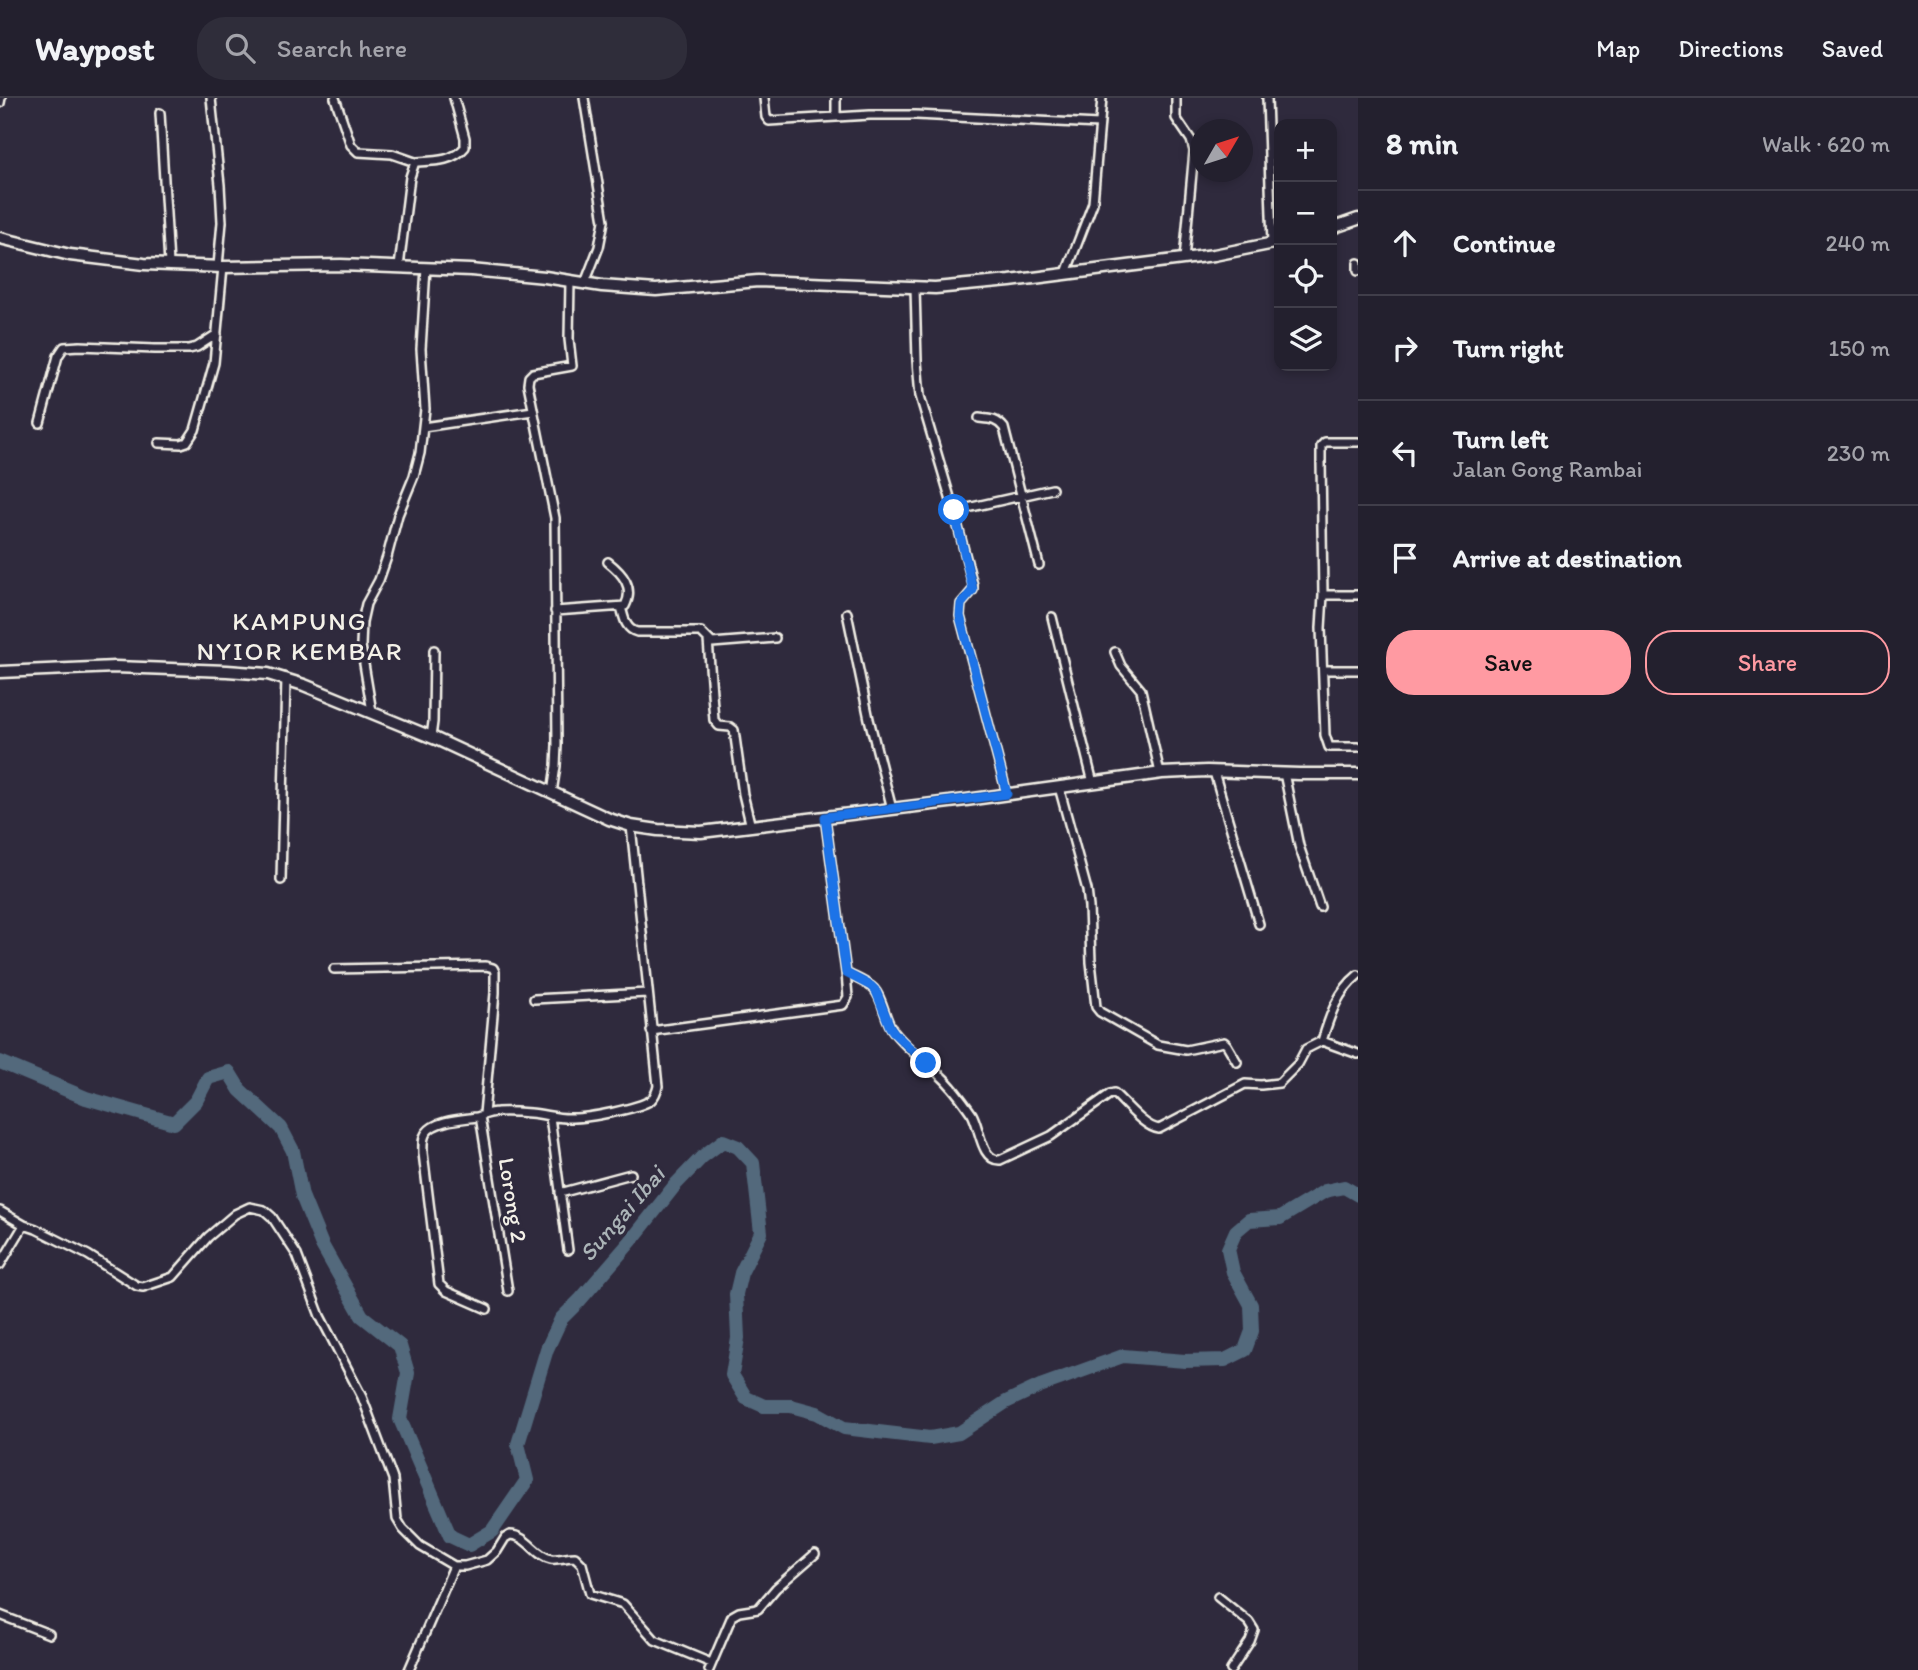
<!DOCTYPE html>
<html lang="en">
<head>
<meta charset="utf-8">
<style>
  body { margin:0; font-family:Itim,sans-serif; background:#2f2d3a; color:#f1f3f6 }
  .controls { position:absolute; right:21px; top:21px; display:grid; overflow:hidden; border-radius:14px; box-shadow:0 4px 10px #0003 }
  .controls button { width:63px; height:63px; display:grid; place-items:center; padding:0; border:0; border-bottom:2px solid #403e4a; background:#23202e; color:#f1f3f6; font:35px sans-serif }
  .compass { position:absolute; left:1190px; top:21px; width:63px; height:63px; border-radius:50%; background:#23202e; box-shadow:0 4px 10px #0003; rotate:51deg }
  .stop { position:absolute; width:21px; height:21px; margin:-16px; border:5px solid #1a73e8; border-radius:50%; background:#fff }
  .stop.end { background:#1a73e8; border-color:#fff; box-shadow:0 2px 7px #0008 }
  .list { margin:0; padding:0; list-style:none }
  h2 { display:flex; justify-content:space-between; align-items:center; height:91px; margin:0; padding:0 28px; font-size:30px }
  h2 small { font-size:23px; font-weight:400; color:#a3a3aa }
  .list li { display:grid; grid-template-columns:46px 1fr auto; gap:21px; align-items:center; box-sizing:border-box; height:105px; padding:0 28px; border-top:2px solid #403e4a }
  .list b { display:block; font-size:26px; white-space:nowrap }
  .list p { margin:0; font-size:23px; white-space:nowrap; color:#a3a3aa }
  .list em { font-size:23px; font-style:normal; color:#a3a3aa }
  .actions { display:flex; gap:14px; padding:21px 28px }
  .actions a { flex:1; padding:16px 0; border:2px solid #ff9aa2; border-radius:28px; text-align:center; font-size:24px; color:#ff9aa2 }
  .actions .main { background:#ff9aa2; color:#111 }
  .icon { flex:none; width:38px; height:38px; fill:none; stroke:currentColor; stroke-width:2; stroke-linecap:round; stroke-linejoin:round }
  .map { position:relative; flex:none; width:1358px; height:1572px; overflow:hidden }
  header { display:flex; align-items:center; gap:42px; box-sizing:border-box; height:98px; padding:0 35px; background:#23202e; border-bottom:2px solid #403e4a }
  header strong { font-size:33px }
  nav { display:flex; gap:38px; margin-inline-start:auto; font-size:24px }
  .search { width:490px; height:63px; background:#2f2d3a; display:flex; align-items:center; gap:18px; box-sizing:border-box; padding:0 24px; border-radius:28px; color:#a3a3aa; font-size:26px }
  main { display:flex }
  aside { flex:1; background:#23202e }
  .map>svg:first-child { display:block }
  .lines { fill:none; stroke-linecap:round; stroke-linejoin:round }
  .river { stroke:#52697c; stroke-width:14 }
  .street-casing { stroke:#f4f1e8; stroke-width:12 }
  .secondary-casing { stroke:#f4f1e8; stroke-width:15 }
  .street { stroke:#2f2a3d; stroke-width:7 }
  .secondary { stroke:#2f2a3d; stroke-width:10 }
  .route { stroke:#1a73e8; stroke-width:9 }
  .labels { text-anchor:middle; stroke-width:6; stroke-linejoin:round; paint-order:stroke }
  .street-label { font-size:23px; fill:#f4f1e8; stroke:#2f2a3d }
  .water-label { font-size:24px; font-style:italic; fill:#abb4b7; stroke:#2f2a3d }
  .quarter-label { font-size:26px; letter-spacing:2px; fill:#f4f1e8; stroke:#2f2a3d }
</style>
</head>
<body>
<header>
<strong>Waypost</strong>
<div class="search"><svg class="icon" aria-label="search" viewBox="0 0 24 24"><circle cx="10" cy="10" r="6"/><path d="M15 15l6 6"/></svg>Search here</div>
<nav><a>Map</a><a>Directions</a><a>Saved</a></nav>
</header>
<main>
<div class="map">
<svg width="1358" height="1572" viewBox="0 0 1358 1572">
  <rect width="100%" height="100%" fill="#2f2a3d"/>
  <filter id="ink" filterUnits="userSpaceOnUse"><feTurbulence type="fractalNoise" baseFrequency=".0143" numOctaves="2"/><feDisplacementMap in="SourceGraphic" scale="14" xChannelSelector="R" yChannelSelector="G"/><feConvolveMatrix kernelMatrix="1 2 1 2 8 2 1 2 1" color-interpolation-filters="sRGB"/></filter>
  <g filter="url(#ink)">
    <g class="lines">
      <path class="river" d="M0 964 86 1000 174 1025 196 1003 208 980 229 974 240 992 281 1030 293 1053 302 1098 322 1147 362 1218 400 1248 408 1275 400 1321 450 1438 469 1447 492 1433 527 1382 518 1346 547 1251 561 1221 580 1202 631 1143 676 1086 702 1059 723 1043 738 1049 753 1065 761 1135 741 1175 736 1196 738 1240 732 1277 746 1300 764 1308H791L817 1315 844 1330 930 1340 959 1335 1006 1304 1040 1288 1123 1258 1185 1263 1225 1262 1245 1252 1252 1233 1251 1207 1233 1174 1228 1151 1236 1133 1249 1122 1280 1120 1325 1093 1344 1089 1358 1097"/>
      <g class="street-casing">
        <path id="street" d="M211 0 220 87 222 124 218 168
          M335 0 351 47 358 54 392 56 415 64
          M584 0 604 123 599 149 585 185
          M764 0 766 19 769 23 870 17H916L1099 26
          M1176 0V20L1191 42 1194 53 1184 161
          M1267 0 1272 146
          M0 5 1 0
          M160 15 169 166
          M836 19V0
          M1358 165V173
          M399 169 410 79 415 64C433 63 453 64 465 49V40L454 0
          M1066 175 1093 105 1102 0
          M915 190 917 263 920 298 954 413 973 487V492L961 506 960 518 1007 696
          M979 320C990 321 997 321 1004 330L1039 467
          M40 325 58 258 64 249 80 248 155 251H189L197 249 217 236
          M423 329 533 313
          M1358 344H1325L1321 348V364L1323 497 1321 530 1325 637 1329 649H1358
          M159 345 181 346 187 344 195 332 214 265 223 169
          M954 413 1052 391
          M1323 497H1358
          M621 509C624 519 625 531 637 534H701L712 545 775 540
          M555 513 625 508C635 489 622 475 608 464
          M847 515 869 621 892 711
          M1052 519 1093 685
          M708 542 714 622 719 628 730 629 734 632 743 696 751 729
          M1115 554 1121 568 1141 592 1160 675
          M1323 572H1358
          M372 614 361 548 362 524 366 506 379 482 387 459 398 417 414 378 420 355 425 311 421 251 426 170
          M431 639 433 624 434 552
          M1214 674 1259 826
          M1284 675 1299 748 1320 809
          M1059 689 1087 792 1089 809 1091 864 1096 909 1100 914 1158 947 1186 952 1224 944 1227 947 1237 964
          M552 695 556 668 557 647 555 420 528 286 529 279 533 275 572 268 569 241 570 183
          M825 719 846 875C855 880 867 884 874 891 884 902 884 922 894 934 907 951 926 964 941 978 953 989 963 1003 972 1016 980 1030 981 1063 1000 1062L1051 1038 1110 996 1114 995C1126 1006 1144 1029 1159 1031L1245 986 1261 987 1279 985 1298 966 1306 951 1322 943
          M281 782 286 580
          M334 871 486 868 493 870 495 874V895L484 1016
          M534 901 647 895
          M651 933 843 907 848 899 846 875
          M1322 943C1330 918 1337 894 1358 877
          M1322 943 1358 956
          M480 1018 508 1193
          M550 1019 568 1152
          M560 1095 631 1076
          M0 1113 24 1127 36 1131 88 1157 137 1188 143 1189 173 1179 208 1139 235 1116 250 1109 264 1112 272 1119 297 1157 320 1218 362 1299 393 1381 397 1421 403 1431 420 1448 454 1468H465L487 1462 497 1453 505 1440 510 1437C527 1437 535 1458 551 1461 558 1462 567 1459 575 1459L582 1466 590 1496 623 1506 655 1542 711 1565
          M0 1167 24 1127
          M487 1211 446 1193 439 1186 423 1055C423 1048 422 1041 426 1035 435 1022 463 1021 477 1019 484 1017 490 1014 497 1014 508 1013 519 1014 530 1015 544 1016 558 1021 572 1020 588 1020 638 1011 651 1002 655 998 657 993 658 988L631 728
          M1218 1499 1249 1524 1254 1532 1250 1543 1231 1572
          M0 1517 49 1536
          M409 1572 454 1468
          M709 1572 732 1518 739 1514 758 1511 776 1490 815 1456"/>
      </g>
      <g class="secondary-casing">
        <path id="secondary" d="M1332 130 1358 121
          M0 140 70 157 144 166 223 169 341 167 471 172 545 179 602 188 656 192 758 183 935 190 1010 183 1214 157 1279 144
          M0 574 115 569 227 573 268 576 304 587 436 641 609 721 631 728 658 732 701 734 966 702 1162 675 1207 673 1299 676H1358"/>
      </g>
      <use href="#street" class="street"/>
      <use href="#secondary" class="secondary"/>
    </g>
  </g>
  <g class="lines" filter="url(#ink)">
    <path class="route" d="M926 965 896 937 890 929 876 893 871 888 846 875 825 719 1007 696 960 518 961 506 973 492 954 412"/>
  </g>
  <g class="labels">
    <g class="street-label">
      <text transform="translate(513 1102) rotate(81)" y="8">Lorong 2</text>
    </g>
    <g class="water-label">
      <text transform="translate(622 1116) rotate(-49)" y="8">Sungai Ibai</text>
    </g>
    <g class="quarter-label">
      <text x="300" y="532">KAMPUNG<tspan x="300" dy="30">NYIOR KEMBAR</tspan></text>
    </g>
  </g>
</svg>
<div class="controls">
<button>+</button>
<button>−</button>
<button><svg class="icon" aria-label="locate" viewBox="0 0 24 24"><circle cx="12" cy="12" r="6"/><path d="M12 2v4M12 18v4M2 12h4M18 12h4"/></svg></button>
<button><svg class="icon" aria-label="layers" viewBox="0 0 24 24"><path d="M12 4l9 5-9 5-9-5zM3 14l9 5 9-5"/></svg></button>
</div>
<svg class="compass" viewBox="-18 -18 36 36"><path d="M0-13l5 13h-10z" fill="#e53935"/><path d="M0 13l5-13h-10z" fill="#a3a3aa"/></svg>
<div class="stop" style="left:954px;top:412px"></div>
<div class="stop end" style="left:926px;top:965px"></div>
</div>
<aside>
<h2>8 min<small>Walk · 620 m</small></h2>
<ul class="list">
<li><svg class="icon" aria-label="ahead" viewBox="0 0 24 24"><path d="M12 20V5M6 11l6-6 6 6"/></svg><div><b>Continue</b></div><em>240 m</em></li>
<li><svg class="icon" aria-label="right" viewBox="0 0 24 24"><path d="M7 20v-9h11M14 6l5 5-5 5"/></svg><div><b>Turn right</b></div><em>150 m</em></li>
<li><svg class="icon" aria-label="left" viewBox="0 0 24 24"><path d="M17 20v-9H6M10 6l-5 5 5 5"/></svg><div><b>Turn left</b><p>Jalan Gong Rambai</p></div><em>230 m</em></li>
<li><svg class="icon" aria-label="arrive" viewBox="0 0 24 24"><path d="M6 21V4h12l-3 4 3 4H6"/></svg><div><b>Arrive at destination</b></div></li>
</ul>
<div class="actions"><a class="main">Save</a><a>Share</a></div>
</aside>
</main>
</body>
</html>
